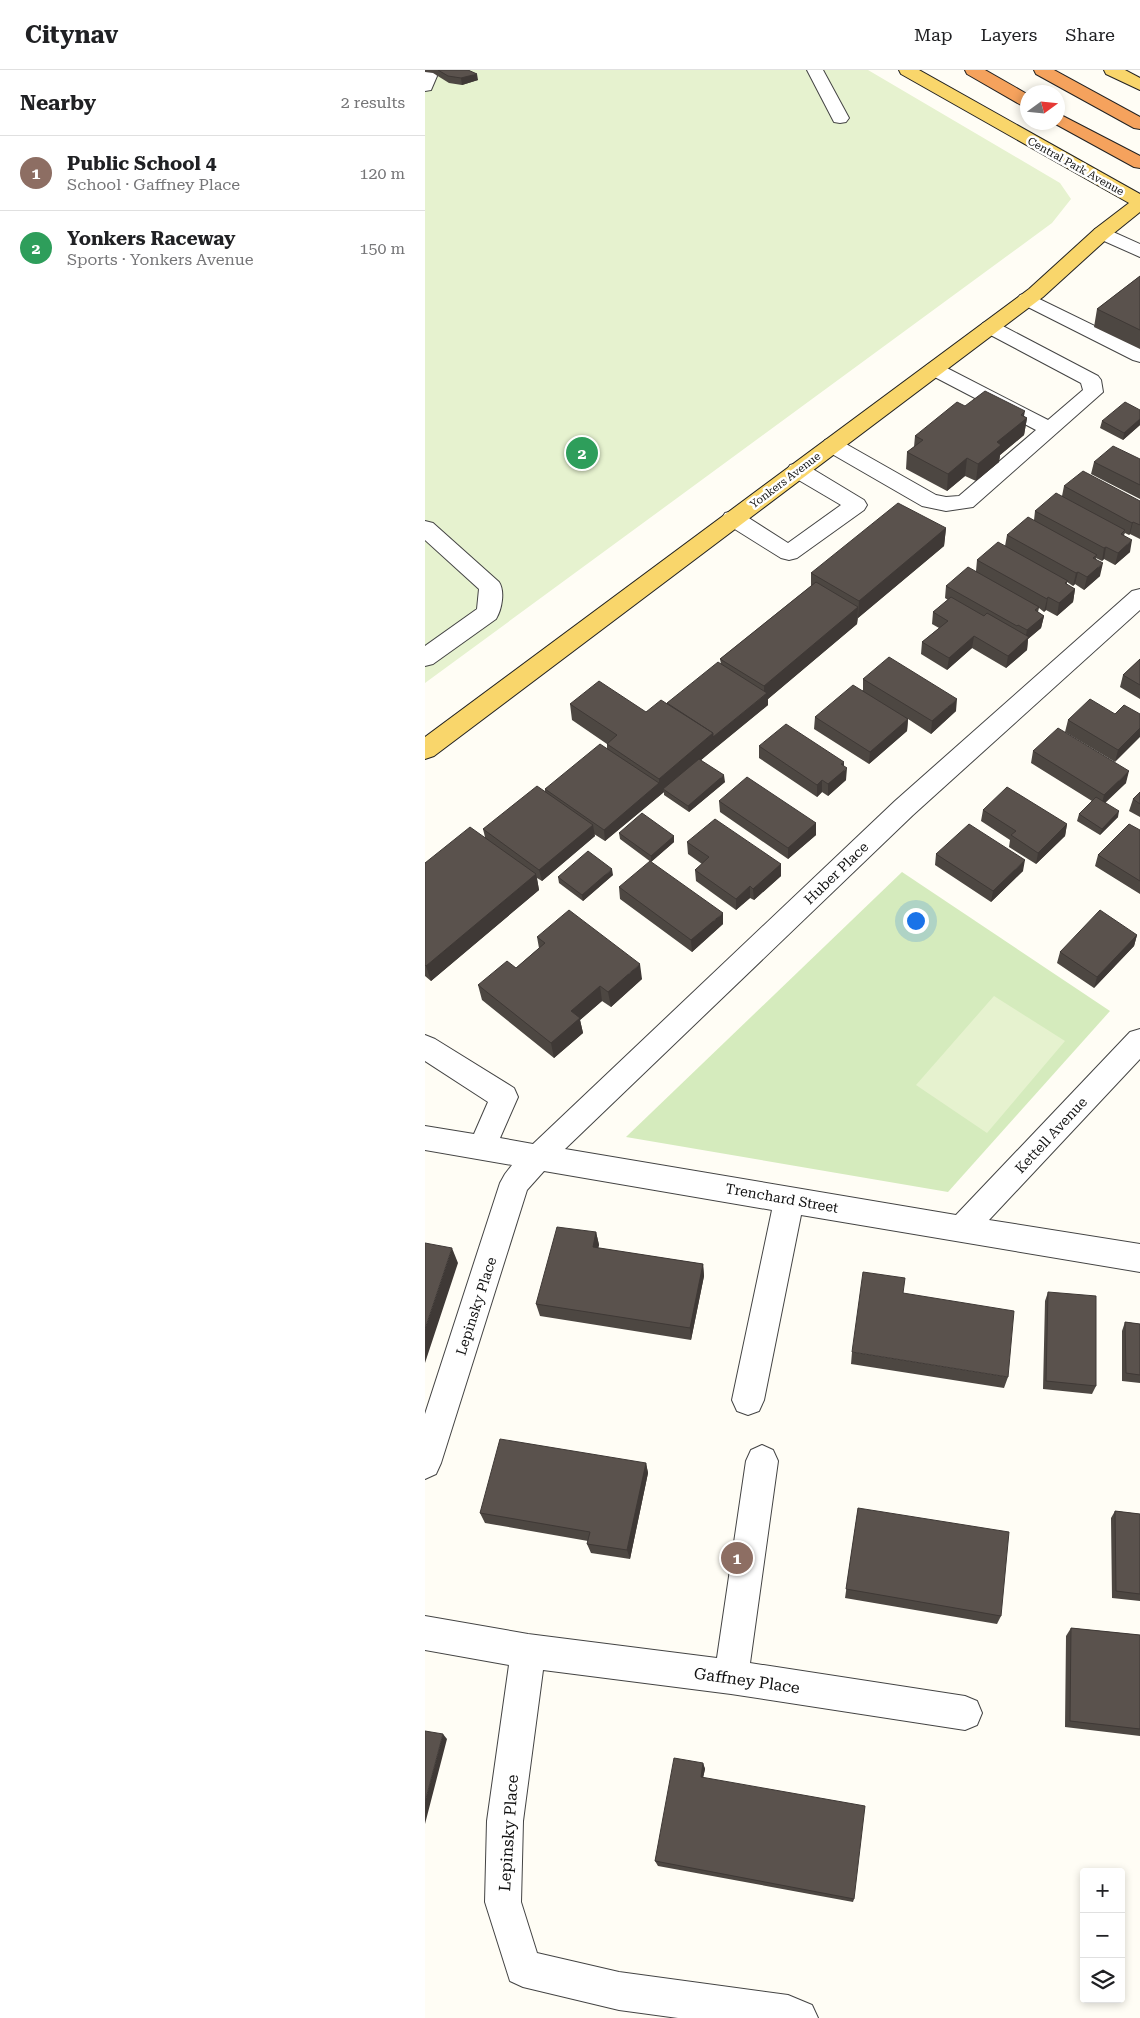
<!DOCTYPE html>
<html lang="en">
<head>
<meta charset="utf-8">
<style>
  body { margin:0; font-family:"Roboto Serif",serif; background:#f2f2f2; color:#202124 }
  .controls { position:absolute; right:15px; bottom:15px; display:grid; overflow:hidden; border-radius:5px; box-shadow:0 2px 8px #0003 }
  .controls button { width:45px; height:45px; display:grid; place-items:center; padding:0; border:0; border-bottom:1px solid #e0e0e0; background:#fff; color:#202124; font:25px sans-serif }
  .compass { position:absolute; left:595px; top:15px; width:45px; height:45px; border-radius:50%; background:#fff; box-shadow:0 2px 8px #0003; rotate:75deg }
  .you { position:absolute; left:490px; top:850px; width:18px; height:18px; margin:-12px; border:4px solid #fff; border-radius:50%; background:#1a73e8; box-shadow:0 0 0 8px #1a73e833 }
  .badge { display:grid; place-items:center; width:32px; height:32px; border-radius:50%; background:#c4262e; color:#fff; font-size:16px; font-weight:700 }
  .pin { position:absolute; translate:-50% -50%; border:2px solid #fff; box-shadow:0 1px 5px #0006 }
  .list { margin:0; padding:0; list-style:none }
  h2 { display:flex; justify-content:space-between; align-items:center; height:65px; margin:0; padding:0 20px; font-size:21px }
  h2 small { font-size:16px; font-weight:400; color:#757577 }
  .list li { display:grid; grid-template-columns:32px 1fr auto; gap:15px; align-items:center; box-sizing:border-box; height:75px; padding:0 20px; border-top:1px solid #e0e0e0 }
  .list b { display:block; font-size:19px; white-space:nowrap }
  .list p { margin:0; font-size:16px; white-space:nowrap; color:#757577 }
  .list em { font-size:16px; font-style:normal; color:#757577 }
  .icon { flex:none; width:28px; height:28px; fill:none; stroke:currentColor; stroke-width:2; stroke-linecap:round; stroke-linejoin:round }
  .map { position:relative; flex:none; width:715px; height:1948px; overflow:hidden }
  header { display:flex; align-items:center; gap:30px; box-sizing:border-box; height:70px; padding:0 25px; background:#fff; border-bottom:1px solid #e0e0e0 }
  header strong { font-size:24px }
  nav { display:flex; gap:28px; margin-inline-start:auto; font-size:18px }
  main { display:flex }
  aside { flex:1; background:#fff }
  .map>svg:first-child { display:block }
  .green { fill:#d5ebbd }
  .pitch { fill:#e6f2cf }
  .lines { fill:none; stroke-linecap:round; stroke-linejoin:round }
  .minor-casing { stroke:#444; stroke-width:2 }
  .major-casing { stroke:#222; stroke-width:2 }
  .highway-casing { stroke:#222; stroke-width:2 }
  .minor { fill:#fff; fill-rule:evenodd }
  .major { fill:#f9d66b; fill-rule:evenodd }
  .highway { fill:#f5a25d; fill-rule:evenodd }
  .wall { fill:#4d4742 }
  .shaded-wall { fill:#3f3936 }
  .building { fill:#5a524d; stroke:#3f3936 }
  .labels { text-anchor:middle; stroke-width:5; stroke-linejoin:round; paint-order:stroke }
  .far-street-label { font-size:11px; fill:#111; stroke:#fff }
  .street-label { font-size:14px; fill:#111; stroke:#fff }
  .near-street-label { font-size:16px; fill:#111; stroke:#fff }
</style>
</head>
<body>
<header>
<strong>Citynav</strong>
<nav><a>Map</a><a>Layers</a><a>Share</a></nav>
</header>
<main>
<aside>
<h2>Nearby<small>2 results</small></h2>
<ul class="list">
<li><span class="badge" style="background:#8d6e63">1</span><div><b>Public School 4</b><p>School · Gaffney Place</p></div><em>120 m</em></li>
<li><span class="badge" style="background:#2e9e5b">2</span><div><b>Yonkers Raceway</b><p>Sports · Yonkers Avenue</p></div><em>150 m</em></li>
</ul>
</aside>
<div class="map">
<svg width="715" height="1948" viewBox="0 0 715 1948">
  <rect width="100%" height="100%" fill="#fffdf5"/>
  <path class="green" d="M477 802 685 941 523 1122 201 1067Z"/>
  <path class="pitch" d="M0 0H443L635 113 646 129 627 153 0 613Z
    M569 926 640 971 562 1063 491 1015Z"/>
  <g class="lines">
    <g class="minor-casing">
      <path id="minor" d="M0 0H10L12 6 6 20 0 21Z
        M382 0H398L424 48 421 52 415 53 409 52Z
        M677 157 715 174V187L670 167 668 163 670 159Z
        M602 223 715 278V292L708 290 595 233 592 229 595 225Z
        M565 251 572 253 673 306 676 310 678 322 548 437 521 441 497 436 400 380 397 375 400 370 407 368 414 370 511 425 521 427 534 426 611 360 502 303 499 299 502 295 509 293 516 295 623 350 658 320 656 313 558 261 555 257 558 253Z
        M373 393 381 395 439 430 442 435 439 440 372 488 364 490 356 488 300 453 297 448 300 443 308 441 316 443 363 473 416 435 365 405 362 400 365 395Z
        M0 451 8 453 74 512C80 521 77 539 71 549L8 594 0 596V576L52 539 54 519 0 470Z
        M715 519V540L488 745 140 1079 531 1145 705 962 715 959V989L564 1150 715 1174V1202L376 1145 339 1330 334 1341 323 1345 312 1341 307 1330 347 1140 119 1101 102 1120 16 1393 11 1404 0 1409V1344L75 1113 80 1104 87 1095 0 1080V1056L49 1064 63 1032 0 991V965L10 969 89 1018 93 1027 75 1068 108 1074 470 731 707 521Z
        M337 1375 348 1380 353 1391 325 1593 540 1626 552 1631 557 1643 552 1655 540 1660 306 1624 118 1600 98 1751 96 1832 112 1883 194 1902 363 1925 387 1935 393 1948H253L194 1940 98 1917 85 1911 60 1832 62 1751 84 1595 0 1580V1546L103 1564 292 1588 321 1391 326 1380Z"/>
    </g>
    <g class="major-casing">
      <path id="major" d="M474 0H494L715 124V142L684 167 618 227 9 686 0 689V667L604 219 670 159 704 133 476 4Z
        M679 0H700L715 8V20L681 4Z"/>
    </g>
    <g class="highway-casing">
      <path id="highway" d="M540 0H560L602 24V36L596 35 542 4Z
        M609 0H629L715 47V59L709 58 611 4Z
        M632 43 715 86V98L709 97 627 52H632Z"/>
    </g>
    <use href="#minor" class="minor"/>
    <use href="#major" class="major"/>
    <use href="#highway" class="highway"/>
  </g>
  <path class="wall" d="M0 0H43L53 10 37 15 24 13 8 3 0 2Z
    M715 206V279L669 257 672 239Z
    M540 336 599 346 602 348 599 365 575 385 574 392 551 411 540 406 522 421 481 399 482 382 489 377 490 366Z
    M715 340V355L698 370 675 358 677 351Z
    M715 389V429L666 404 669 392Z
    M639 416 715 431V469L705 464 704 465 700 463 699 465 705 482 690 495 679 489 677 491 671 488 675 506 659 520 650 514 648 516 642 512V515L650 519 648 532 632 546 621 540 619 542 614 538 613 542 619 546 616 558 603 569 602 580 581 598 547 578 522 600 496 584 497 572 514 558 507 554 508 542 523 530 520 528 521 516 551 501 552 490 580 476 582 465 609 450 610 441 637 426Z
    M521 458 519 476 433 548 432 554 343 629V635L276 690 300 712 264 742 239 725V722L180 771 169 764 170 766 117 811 112 808 114 820 6 911 0 906V793L60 767 58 759 120 721V719L182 678V674L147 650 145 634 221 642 242 633 296 594 295 589 386 516V503Z
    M715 589V629L695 617 698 605Z
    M438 609 531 641 506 664 483 649 482 661 444 694 389 659 390 647 438 620Z
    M690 644H715L690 692 640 662 643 650Z
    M334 676 419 696 421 710 403 726 397 722 392 727 334 688Z
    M608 681 701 713 680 732 693 747 675 765 652 751 654 744 667 731 606 693Z
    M715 722V747L704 741 708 729Z
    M294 731 391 753V765L363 789 295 742Z
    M558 740 642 754 640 766 611 794 584 777 585 770 556 751Z
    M715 760V824L670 796 673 785Z
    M194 763 249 766V772L226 792 195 769Z
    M262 772 356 794V806L329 830 325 828 311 840 271 811 270 800 277 794 263 784Z
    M511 784 598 801 566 832 510 795Z
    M188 805 158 831 134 813 133 807Z
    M194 817 298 854 267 882 195 829Z
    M712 865 709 876 669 918 632 893 635 882Z
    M112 867 217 909 186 937 177 931 155 950 158 963 129 988 57 930 53 915 91 898 114 878Z
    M171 1162 174 1175 173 1178 278 1194 279 1206 266 1270 115 1246 111 1234Z
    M623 1222 671 1316 667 1324 618 1319 620 1231Z
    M700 1252 715 1254V1313L697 1311V1261Z
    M427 1282 583 1307 579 1318 426 1294Z
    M221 1393 223 1403 205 1489 166 1483 162 1474 163 1471 60 1453 55 1443Z
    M433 1438 576 1546 572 1554 420 1528Z
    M690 1441 715 1444V1531L687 1528 686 1448Z
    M646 1558 715 1565V1666L640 1657 641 1566Z
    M278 1693 280 1699 278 1707 429 1829 428 1832 233 1796 230 1791Z"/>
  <path class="shaded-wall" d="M52 4 53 10 37 15 36 8Z
    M600 341 598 351 602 348 599 365 575 385 574 392 551 411 553 394Z
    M715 349V355L698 370 699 363Z
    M542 388 540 406 522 421 523 404Z
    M708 452 705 464 704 465 707 453Z
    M521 458 519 476 433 548 434 531Z
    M707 470 705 482 690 495 693 483Z
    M681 477 679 489 677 491 679 478Z
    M678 493 675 506 659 520 662 507Z
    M653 502 650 514 648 516 651 503Z
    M650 519 648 532 632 546 634 533Z
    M623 527 621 540 619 542 622 529Z
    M433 537 432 554 343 629V635L289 679 288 667 339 626V616Z
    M619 546 616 558 603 569 602 580 581 598 583 586 600 570 602 560Z
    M549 566 547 578 522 600 524 588Z
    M532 629 531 641 506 664 507 651Z
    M483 649 482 661 444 694 445 682Z
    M715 658V667L690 692 693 680Z
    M288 663 289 679 241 720 238 719 239 722 180 771 179 760 234 713V709Z
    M419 692V701L422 698 421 710 403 726V714L416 694Z
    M704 701 701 713 676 737 679 725Z
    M299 705 300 712 264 742 263 736Z
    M397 710V722L392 727V715Z
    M694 741 693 747 675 765 677 759Z
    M391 753V765L363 789V778Z
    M642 754 640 766 611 794 613 783Z
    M168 755 170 766 117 811 114 800Z
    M249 766V772L226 792V786Z
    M600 790 598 801 566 832 568 821Z
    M356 794V806L329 830 328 819Z
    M187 799 188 805 158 831 157 825Z
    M111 804 114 820 6 911 1 896Z
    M325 816V828L311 840V829Z
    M298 843V854L267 882 266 870Z
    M712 865 709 876 669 918 672 907Z
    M215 894 217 909 186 937 183 922Z
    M175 916 177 931 155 950 158 963 129 988 126 973 146 941Z
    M171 1162 174 1175 170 1189 168 1177Z
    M27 1178 33 1193 0 1293V1259Z
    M278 1194 279 1206 266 1270 265 1258Z
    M221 1393 223 1403 205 1489 202 1480Z
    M18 1664 22 1669 0 1754V1732Z
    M278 1693 280 1699 277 1713 276 1707Z"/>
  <path class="building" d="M13 0H43L52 4 36 8 23 6Z
    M715 206V260L672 239Z
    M560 321 600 341 596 345 602 348 572 372 576 375 553 394 542 388 523 404 482 382 498 370 490 366 532 332 540 336Z
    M700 332 715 340V349L699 363 677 351Z
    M688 376 715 389V415L669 392Z
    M658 401 715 431V455L708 452 707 453 639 416Z
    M631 423 700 460 696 464 707 470 693 483 681 477 679 478 610 441Z
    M473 433 521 458 434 531 386 503Z
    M603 447 672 485 668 488 678 493 662 507 653 502 651 503 582 465Z
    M573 472 643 511 640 513 650 519 634 533 623 527 622 529 552 490Z
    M543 497 614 537 610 540 619 546 602 560 593 555 592 556 521 516Z
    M391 512 433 537 339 616 295 589Z
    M526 527 559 546 562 543 604 567 583 586 549 566 524 588 497 572 523 551 508 542Z
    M464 587 532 629 507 651 438 609Z
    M715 589V615L698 605Z
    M293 592 342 623 288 667V663L242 633Z
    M174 611 221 642 236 630 288 663 234 709 182 674 192 665 145 634Z
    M428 615 483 649 445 682 390 647Z
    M665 629 690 644 699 635 715 644V658L693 680 643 650Z
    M361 654 419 692 416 694 422 698 403 714 397 710 392 715 334 676Z
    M633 658 704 701 679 725 608 681Z
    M175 674 234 713 179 760 120 719Z
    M274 689 299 705 263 736 238 719Z
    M322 707 391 753 363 778 294 731Z
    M112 716 168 755 114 800 58 759Z
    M582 717 642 754 613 783 586 765 591 761 558 740Z
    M715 722V734L708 729Z
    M671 727 694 741 677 759 654 744Z
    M217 743 249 766 226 786 194 763Z
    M290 749 356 794 328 819 325 816 311 829 270 800 284 787 262 772Z
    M544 754 600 790 568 821 511 784Z
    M704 754 715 760V811L673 785Z
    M45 757 111 804 1 896 0 895V793Z
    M163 781 187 799 157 825 133 807Z
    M225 791 298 843 266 870 194 817Z
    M144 840 215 894 183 922 175 916 146 941 155 948 126 973 53 915 82 891 91 898 120 873 112 867Z
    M675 840 712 865 672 907 635 882Z
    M132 1157 171 1162 168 1177 278 1194 265 1258 111 1234Z
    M0 1173 27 1178 0 1259Z
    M438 1202 480 1208 478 1223 589 1241 583 1307 427 1282Z
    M623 1222 671 1226V1316L621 1311Z
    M700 1252 715 1254V1305L701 1303Z
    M75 1369 221 1393 202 1480 162 1474 165 1462 55 1443Z
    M433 1438 584 1462 576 1546 421 1519Z
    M690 1441 715 1444V1524L691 1521Z
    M646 1558 715 1565V1659L645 1651Z
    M0 1661 18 1664 0 1732Z
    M249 1688 278 1693 276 1707 440 1736 429 1829 230 1791Z"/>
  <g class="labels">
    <g class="far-street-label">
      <text transform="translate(651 96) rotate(29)" y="4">Central Park Avenue</text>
      <text transform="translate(360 410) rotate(-37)" y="4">Yonkers Avenue</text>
    </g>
    <g class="street-label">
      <text transform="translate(411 803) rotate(-44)" y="5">Huber Place</text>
      <text transform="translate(626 1065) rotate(-47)" y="5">Kettell Avenue</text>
      <text transform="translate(357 1128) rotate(10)" y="5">Trenchard Street</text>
      <text transform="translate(51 1236) rotate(-72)" y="5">Lepinsky Place</text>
    </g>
    <g class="near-street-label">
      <text transform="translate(322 1610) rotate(8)" y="6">Gaffney Place</text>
      <text transform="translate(83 1763) rotate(-86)" y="6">Lepinsky Place</text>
    </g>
  </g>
</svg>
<div class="controls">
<button>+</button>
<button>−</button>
<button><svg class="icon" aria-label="layers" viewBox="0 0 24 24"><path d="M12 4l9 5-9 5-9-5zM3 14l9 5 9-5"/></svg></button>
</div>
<svg class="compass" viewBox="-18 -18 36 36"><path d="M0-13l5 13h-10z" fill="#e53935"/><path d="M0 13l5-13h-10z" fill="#757577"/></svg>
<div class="you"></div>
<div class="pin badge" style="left:312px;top:1488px;background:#8d6e63">1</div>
<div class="pin badge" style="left:157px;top:383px;background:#2e9e5b">2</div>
</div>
</main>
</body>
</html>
